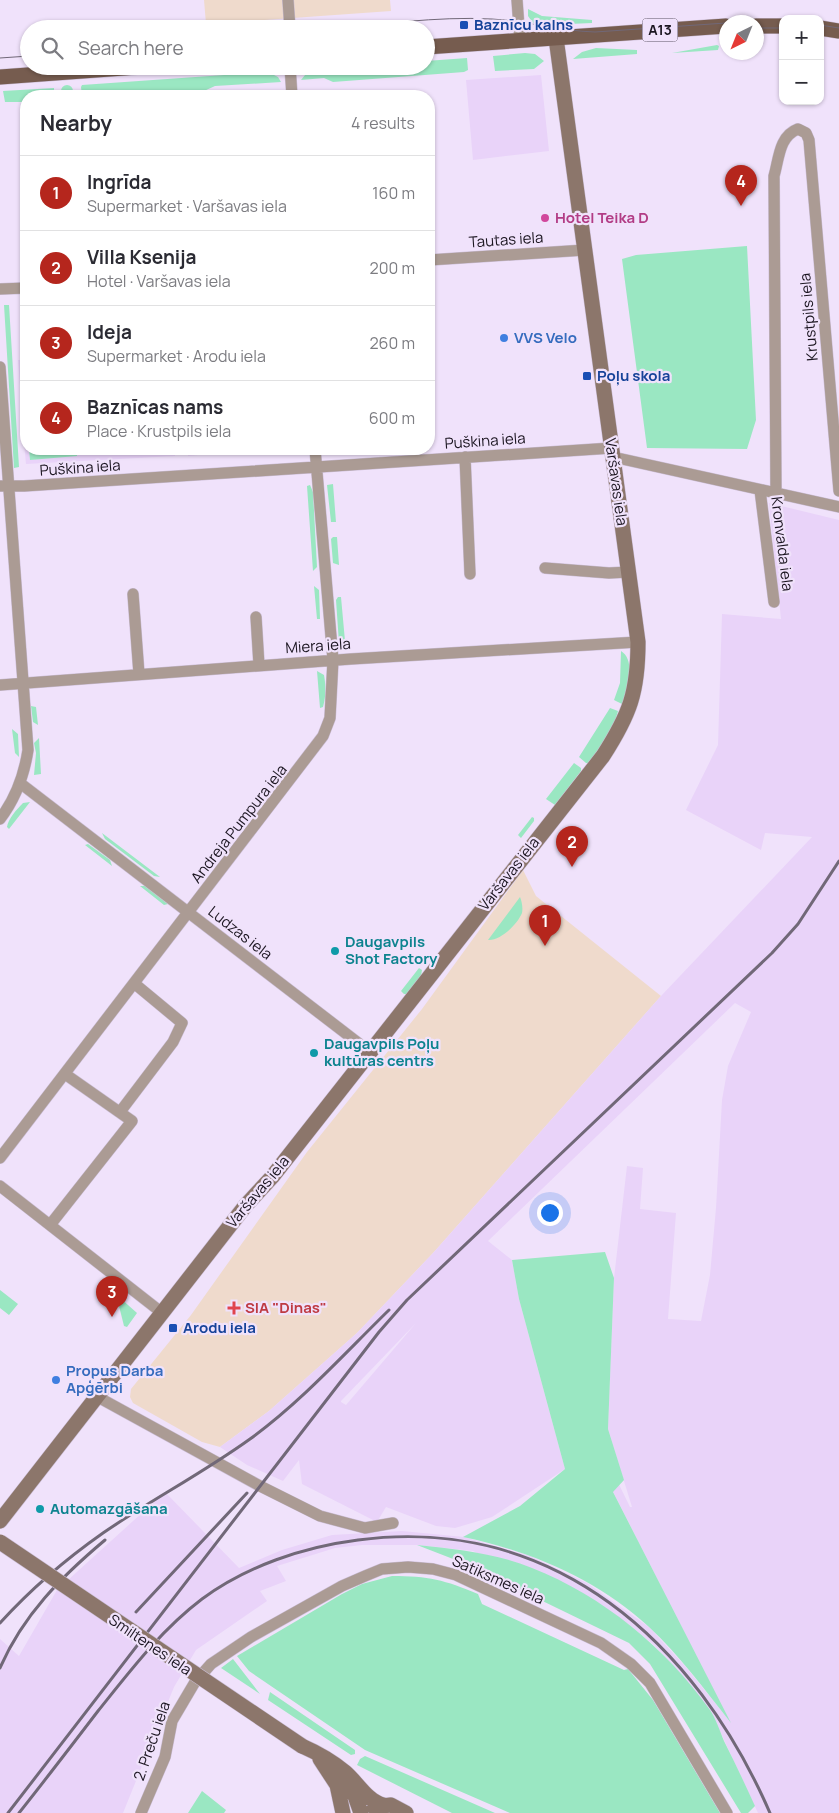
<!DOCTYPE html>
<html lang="en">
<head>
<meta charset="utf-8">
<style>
  body { margin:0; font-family:Manrope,sans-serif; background:#f2f2f3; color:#2b2b33 }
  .controls { position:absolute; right:15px; top:15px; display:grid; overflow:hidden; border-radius:10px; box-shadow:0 1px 4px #0004 }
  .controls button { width:45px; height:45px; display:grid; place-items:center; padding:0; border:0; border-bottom:1px solid #e1e1e2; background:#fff; color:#2b2b33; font:25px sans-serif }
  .compass { position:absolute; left:719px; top:15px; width:45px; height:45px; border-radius:50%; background:#fff; box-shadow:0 1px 4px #0004; rotate:223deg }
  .you { position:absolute; left:549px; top:1212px; width:18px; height:18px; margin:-12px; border:4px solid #fff; border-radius:50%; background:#1a73e8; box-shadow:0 0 0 8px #1a73e833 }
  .badge { display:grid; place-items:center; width:32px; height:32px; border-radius:50%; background:#b5261d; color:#fff; font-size:16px; font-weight:700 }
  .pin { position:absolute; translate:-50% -41px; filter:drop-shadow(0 1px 2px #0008) }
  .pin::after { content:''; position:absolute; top:26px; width:18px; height:15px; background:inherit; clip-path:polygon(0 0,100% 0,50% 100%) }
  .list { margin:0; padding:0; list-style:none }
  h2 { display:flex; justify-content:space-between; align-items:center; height:65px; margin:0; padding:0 20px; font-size:21px }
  h2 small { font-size:16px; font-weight:400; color:#7c7c81 }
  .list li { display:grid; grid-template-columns:32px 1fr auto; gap:15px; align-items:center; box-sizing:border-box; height:75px; padding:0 20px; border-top:1px solid #e1e1e2 }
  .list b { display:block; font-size:19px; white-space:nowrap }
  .list p { margin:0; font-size:16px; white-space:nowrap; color:#7c7c81 }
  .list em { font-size:16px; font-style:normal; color:#7c7c81 }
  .icon { flex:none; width:28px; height:28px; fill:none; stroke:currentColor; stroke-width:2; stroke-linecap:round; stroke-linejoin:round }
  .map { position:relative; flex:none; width:839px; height:1813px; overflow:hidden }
  .search { position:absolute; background:#fff; box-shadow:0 1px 4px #0004; left:20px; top:20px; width:415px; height:55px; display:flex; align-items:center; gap:12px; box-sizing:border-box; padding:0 18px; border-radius:28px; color:#7c7c81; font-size:19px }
  .panel { position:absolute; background:#fff; box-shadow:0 1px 4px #0004; left:20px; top:90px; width:415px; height:365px; border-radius:20px }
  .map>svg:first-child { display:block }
  .commercial { fill:#efdacc }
  .built { fill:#e9d3f9; fill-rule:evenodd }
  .green { fill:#9ae7c2 }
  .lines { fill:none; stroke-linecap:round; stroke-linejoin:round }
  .street-casing { stroke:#cabdd4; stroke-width:12 }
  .secondary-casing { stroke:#cabdd4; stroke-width:16 }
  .primary-casing { stroke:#cabdd4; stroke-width:16 }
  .street { stroke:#ab9b94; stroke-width:11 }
  .secondary { stroke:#8c766b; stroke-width:15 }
  .primary { stroke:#765c4f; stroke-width:15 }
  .tram { stroke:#716878; stroke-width:1 }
  .rail { stroke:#716878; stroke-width:3 }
  .secondary-bridge-casing { stroke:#cabdd4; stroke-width:16; stroke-linecap:butt }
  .secondary-bridge { stroke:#8c766b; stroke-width:15 }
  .transit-dot { fill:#1a4fb4; stroke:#f0e2fb; stroke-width:2 }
  .hotel-dot { fill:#d1479c; stroke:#f0e2fb; stroke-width:2 }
  .shop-dot { fill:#3f7fe0; stroke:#f0e2fb; stroke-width:2 }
  .culture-dot { fill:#0f9aa8; stroke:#f0e2fb; stroke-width:2 }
  .health-dot { fill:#e0444e; stroke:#f0e2fb; stroke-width:2 }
  .labels { text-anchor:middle; stroke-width:4.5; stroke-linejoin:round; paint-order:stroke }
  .shield { fill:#f0e2fb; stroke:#5b5262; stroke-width:1 }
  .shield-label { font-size:14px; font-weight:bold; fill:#1b1520 }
  .transit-label { font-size:15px; font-weight:bold; fill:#164399; stroke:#f0e2fb; text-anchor:start }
  .hotel-label { font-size:15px; font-weight:bold; fill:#b23c85; stroke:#f0e2fb; text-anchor:start }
  .street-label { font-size:15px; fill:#1b1520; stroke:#f0e2fb }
  .shop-label { font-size:15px; font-weight:bold; fill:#366cbe; stroke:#f0e2fb; text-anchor:start }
  .culture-label { font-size:15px; font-weight:bold; fill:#0d838f; stroke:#f0e2fb; text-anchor:start }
  .health-label { font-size:15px; font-weight:bold; fill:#be3a42; stroke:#f0e2fb; text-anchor:start }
</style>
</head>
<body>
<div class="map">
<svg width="839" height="1813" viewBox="0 0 839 1813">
  <rect width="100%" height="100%" fill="#f0e2fb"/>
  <path class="commercial" d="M204 0H390L391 11 206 24Z
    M523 870 536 896 661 996 434 1252 357 1333 269 1411 220 1447 202 1442 133 1403 130 1397 131 1389 191 1315 307 1152 422 1009Z"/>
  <path class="built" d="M541 75 549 151 473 160 466 80Z
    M18 360H26V449H175V456L26 464 22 419 25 418 23 399H21Z
    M188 449H218L219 453 188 456Z
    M769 503 839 520V1813H758L711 1712 679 1672 654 1645 628 1624 473 1551 417 1545H362L335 1548 277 1566 286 1581 260 1591 267 1601 196 1650 174 1687 123 1813H0V1639L19 1656 57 1590 165 1492 239 1568 282 1550 332 1535 402 1531 464 1537 530 1556 587 1583 649 1627 685 1666 729 1720 577 1421 586 1417 630 1507H632L608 1429 614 1278 627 1166 643 1168 640 1209 676 1213 668 1319 701 1321 710 1275 716 1208 722 1100 728 1066 751 1012 735 1003 488 1241 512 1260 519 1299 565 1469 492 1517 455 1528 436 1526 386 1507 377 1522 302 1484 299 1460 283 1481 247 1465 220 1447 269 1411 357 1333 434 1252 661 996 812 837 765 833 761 850 686 810 718 745 722 614 781 619ZM416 1323 346 1405 341 1402V1401Z"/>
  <path class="green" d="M528 9 542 16 592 20V23L547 25 533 23 528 16Z
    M717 45 719 46 718 50 672 53Z
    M596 48 637 50V54L573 59 582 52Z
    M525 53 535 54 544 61 534 69 495 71 493 56Z
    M467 58 468 70 464 72 333 82 324 78 301 80 309 70 316 68 426 66V61Z
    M268 72 278 77 281 82 215 86 204 91 82 96 81 87 82 85Z
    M61 91a6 6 0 1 1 12 0a6 6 0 1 1-12 0Z
    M54 88V96H26V102H5L3 91Z
    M747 246 756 420 747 449 647 448 622 259 636 255Z
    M4 305H9L19 467 14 468Z
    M29 449H102V455H97L96 451 77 452V456L30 460Z
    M333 484 336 522H331L327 485Z
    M310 485 313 492 317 567 313 571 307 486Z
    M333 537H337L339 565 333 563 331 539Z
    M314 586 319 590 320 619H317Z
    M338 597H341L345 641 339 643 336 600Z
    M621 651C637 661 626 690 624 705L614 700 620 683Z
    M317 671 324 675C326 686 326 696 323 707L320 708Z
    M31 706 36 707 38 725 33 722Z
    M610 708 618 711C614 730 600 747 589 763H586L579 757Z
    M12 729 18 734 19 757 15 753Z
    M39 738 41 774 34 775 36 753 34 743Z
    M574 763 581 768V771L555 805 546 799Z
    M30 802 9 829 7 827C8 819 17 809 23 803Z
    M532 817 534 818V821L521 838 518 835Z
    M102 833 160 877 154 876 105 839Z
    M88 844 110 860 112 866 85 845Z
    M145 886 168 904 164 905 140 886Z
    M520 897C522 902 523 908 522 913 517 925 500 941 488 940Z
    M419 968 422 970 421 976 407 994H404L401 991Z
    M605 1252 614 1278 608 1429 624 1480 613 1492 731 1723C705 1690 680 1656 649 1627 598 1580 531 1551 463 1537L520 1506 565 1469 519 1299 512 1260Z
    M0 1290 18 1304 9 1315 0 1308Z
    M119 1297 137 1313 127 1327 124 1326 117 1298Z
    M417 1545C456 1549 495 1553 532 1568 603 1596 666 1648 710 1710 716 1719 720 1731 724 1741 735 1763 745 1784 755 1806L748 1813H741L650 1664 629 1643 466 1564Z
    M392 1576C428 1576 445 1580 478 1594L482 1604 624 1670 628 1669 653 1700 720 1813H510L365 1750 249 1671 237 1656 342 1594 362 1584Z
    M233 1659 260 1694 221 1668Z
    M270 1692 355 1750V1754L351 1755 268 1700Z
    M365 1756 495 1813H452L357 1765 360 1759Z
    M202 1791 226 1810 224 1813H188Z"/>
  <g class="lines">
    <g class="street-casing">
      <path id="street" d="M288 0 290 29
        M517 0 520 41
        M290 66 292 96
        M429 260 585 250
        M0 289 26 288
        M0 367 28 750C24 776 16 798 0 819
        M465 457 470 574
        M613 457 839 507
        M0 486H24L612 448
        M760 490 774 602
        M776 494 774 176C779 159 779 136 798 129L806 133 809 140 839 491
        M545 568 609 573 629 572
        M133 594 139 674
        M256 617 259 665
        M0 685 351 659 638 642
        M20 783 370 1052
        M120 1112 173 1042 182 1023 135 984
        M0 1158 323 736 330 718 333 660 315 449
        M0 1186 161 1312
        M50 1225 132 1121 65 1074
        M96 1396 260 1486 320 1516 365 1528 393 1523
        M141 1813 165 1757 172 1721 195 1682 211 1664 251 1637 342 1586 365 1576 382 1569 408 1567 433 1569 456 1575 601 1643 631 1664 650 1683 727 1813"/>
    </g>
    <g class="secondary-casing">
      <path id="secondary" d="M0 1521 246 1205 272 1177 603 756C630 714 638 692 638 642L556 38
        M302 1746C318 1753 332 1761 345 1772 357 1782 367 1801 383 1805
        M320 1759 337 1785 343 1813
        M343 1781 355 1796 361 1813
        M374 1807 391 1805 406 1813"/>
    </g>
    <g class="primary-casing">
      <path id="primary" d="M756 26H783
        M820 28 839 31
        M426 47 726 26
        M0 77 151 66"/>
    </g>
    <use href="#street" class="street"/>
    <use href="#secondary" class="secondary"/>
    <use href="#primary" class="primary"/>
    <path class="tram" d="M738 22H749
      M820 25 839 28
      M756 28H783
      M323 29C379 25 436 16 492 19 527 21 560 31 595 32L726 23
      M0 58 29 56"/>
    <path class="rail" d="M136 1612 247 1493
      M0 1623C30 1590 66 1559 103 1533 151 1500 203 1473 250 1439 301 1402 344 1354 389 1310
      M0 1668C23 1615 61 1577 105 1540
      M8 1813 379 1332 407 1300 772 953 798 924 839 861
      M19 1813C46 1779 72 1745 98 1711 130 1671 161 1630 202 1599 247 1566 303 1547 358 1540 554 1514 696 1643 770 1813"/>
    <g class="secondary-bridge-casing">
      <path id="secondary-bridge" d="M0 1542 302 1746"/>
    </g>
    <use href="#secondary-bridge" class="secondary-bridge"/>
  </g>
  <g class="transit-dot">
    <rect x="459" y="20" width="10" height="10" rx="2.5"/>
    <rect x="582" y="371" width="10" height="10" rx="2.5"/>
    <rect x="168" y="1323" width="10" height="10" rx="2.5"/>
  </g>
  <circle class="hotel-dot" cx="545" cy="218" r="5"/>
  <g class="shop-dot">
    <circle cx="504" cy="338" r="5"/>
    <circle cx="56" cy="1380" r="5"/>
  </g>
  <g class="culture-dot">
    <circle cx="335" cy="951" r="5"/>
    <circle cx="314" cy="1053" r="5"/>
    <circle cx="40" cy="1509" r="5"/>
  </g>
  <path class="health-dot" d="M231.5 1300.5h5v5h5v5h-5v5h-5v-5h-5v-5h5z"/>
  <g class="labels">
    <rect class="shield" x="642.5" y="18.5" width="35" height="23" rx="4"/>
    <g class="shield-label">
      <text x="660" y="35">A13</text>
    </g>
    <g class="transit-label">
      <text x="474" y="30">Baznīcu kalns</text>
      <text x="597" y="381">Poļu skola</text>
      <text x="183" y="1333">Arodu iela</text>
    </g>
    <g class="hotel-label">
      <text x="555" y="223">Hotel Teika D</text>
    </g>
    <g class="street-label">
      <text transform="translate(506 240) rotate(-4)" y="5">Tautas iela</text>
      <text transform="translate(809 317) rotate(-95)" y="5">Krustpils iela</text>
      <text transform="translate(485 441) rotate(-4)" y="5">Puškina iela</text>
      <text transform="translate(80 468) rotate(-4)" y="5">Puškina iela</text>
      <text transform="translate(616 482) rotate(82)" y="5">Varšavas iela</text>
      <text transform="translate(782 544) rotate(83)" y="5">Kronvalda iela</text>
      <text transform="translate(318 646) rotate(-4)" y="5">Miera iela</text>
      <text transform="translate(239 824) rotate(-52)" y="5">Andreja Pumpura iela</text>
      <text transform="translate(509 874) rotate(-52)" y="5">Varšavas iela</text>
      <text transform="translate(240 933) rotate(38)" y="5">Ludzas iela</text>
      <text transform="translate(258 1192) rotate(-50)" y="5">Varšavas iela</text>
      <text transform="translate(498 1580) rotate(24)" y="5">Satiksmes iela</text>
      <text transform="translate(150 1645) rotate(34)" y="5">Smiltenes iela</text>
      <text transform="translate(152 1741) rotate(-71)" y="5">2. Preču iela</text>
    </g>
    <g class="shop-label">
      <text x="514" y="343">VVS Velo</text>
      <text x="66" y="1376">Propus Darba<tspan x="66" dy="17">Apģērbi</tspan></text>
    </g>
    <g class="culture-label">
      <text x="345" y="947">Daugavpils<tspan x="345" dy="17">Shot Factory</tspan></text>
      <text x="324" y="1049">Daugavpils Poļu<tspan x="324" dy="17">kultūras centrs</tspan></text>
      <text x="50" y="1514">Automazgāšana</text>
    </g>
    <g class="health-label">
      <text x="245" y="1313">SIA "Dinas"</text>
    </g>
  </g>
</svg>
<div class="controls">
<button>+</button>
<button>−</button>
</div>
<svg class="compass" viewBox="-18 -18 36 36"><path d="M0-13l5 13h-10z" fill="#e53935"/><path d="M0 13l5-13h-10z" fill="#7c7c81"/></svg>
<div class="you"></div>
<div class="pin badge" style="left:545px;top:946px">1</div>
<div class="pin badge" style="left:572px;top:867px">2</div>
<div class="pin badge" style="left:112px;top:1317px">3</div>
<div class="pin badge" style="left:741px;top:206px">4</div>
<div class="search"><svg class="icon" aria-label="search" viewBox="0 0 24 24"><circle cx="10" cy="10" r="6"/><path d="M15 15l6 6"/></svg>Search here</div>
<section class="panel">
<h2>Nearby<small>4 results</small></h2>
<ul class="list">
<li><span class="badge">1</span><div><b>Ingrīda</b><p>Supermarket · Varšavas iela</p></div><em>160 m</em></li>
<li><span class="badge">2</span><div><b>Villa Ksenija</b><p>Hotel · Varšavas iela</p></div><em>200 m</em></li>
<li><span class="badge">3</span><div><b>Ideja</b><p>Supermarket · Arodu iela</p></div><em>260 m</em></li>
<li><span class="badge">4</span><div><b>Baznīcas nams</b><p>Place · Krustpils iela</p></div><em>600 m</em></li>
</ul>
</section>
</div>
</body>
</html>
